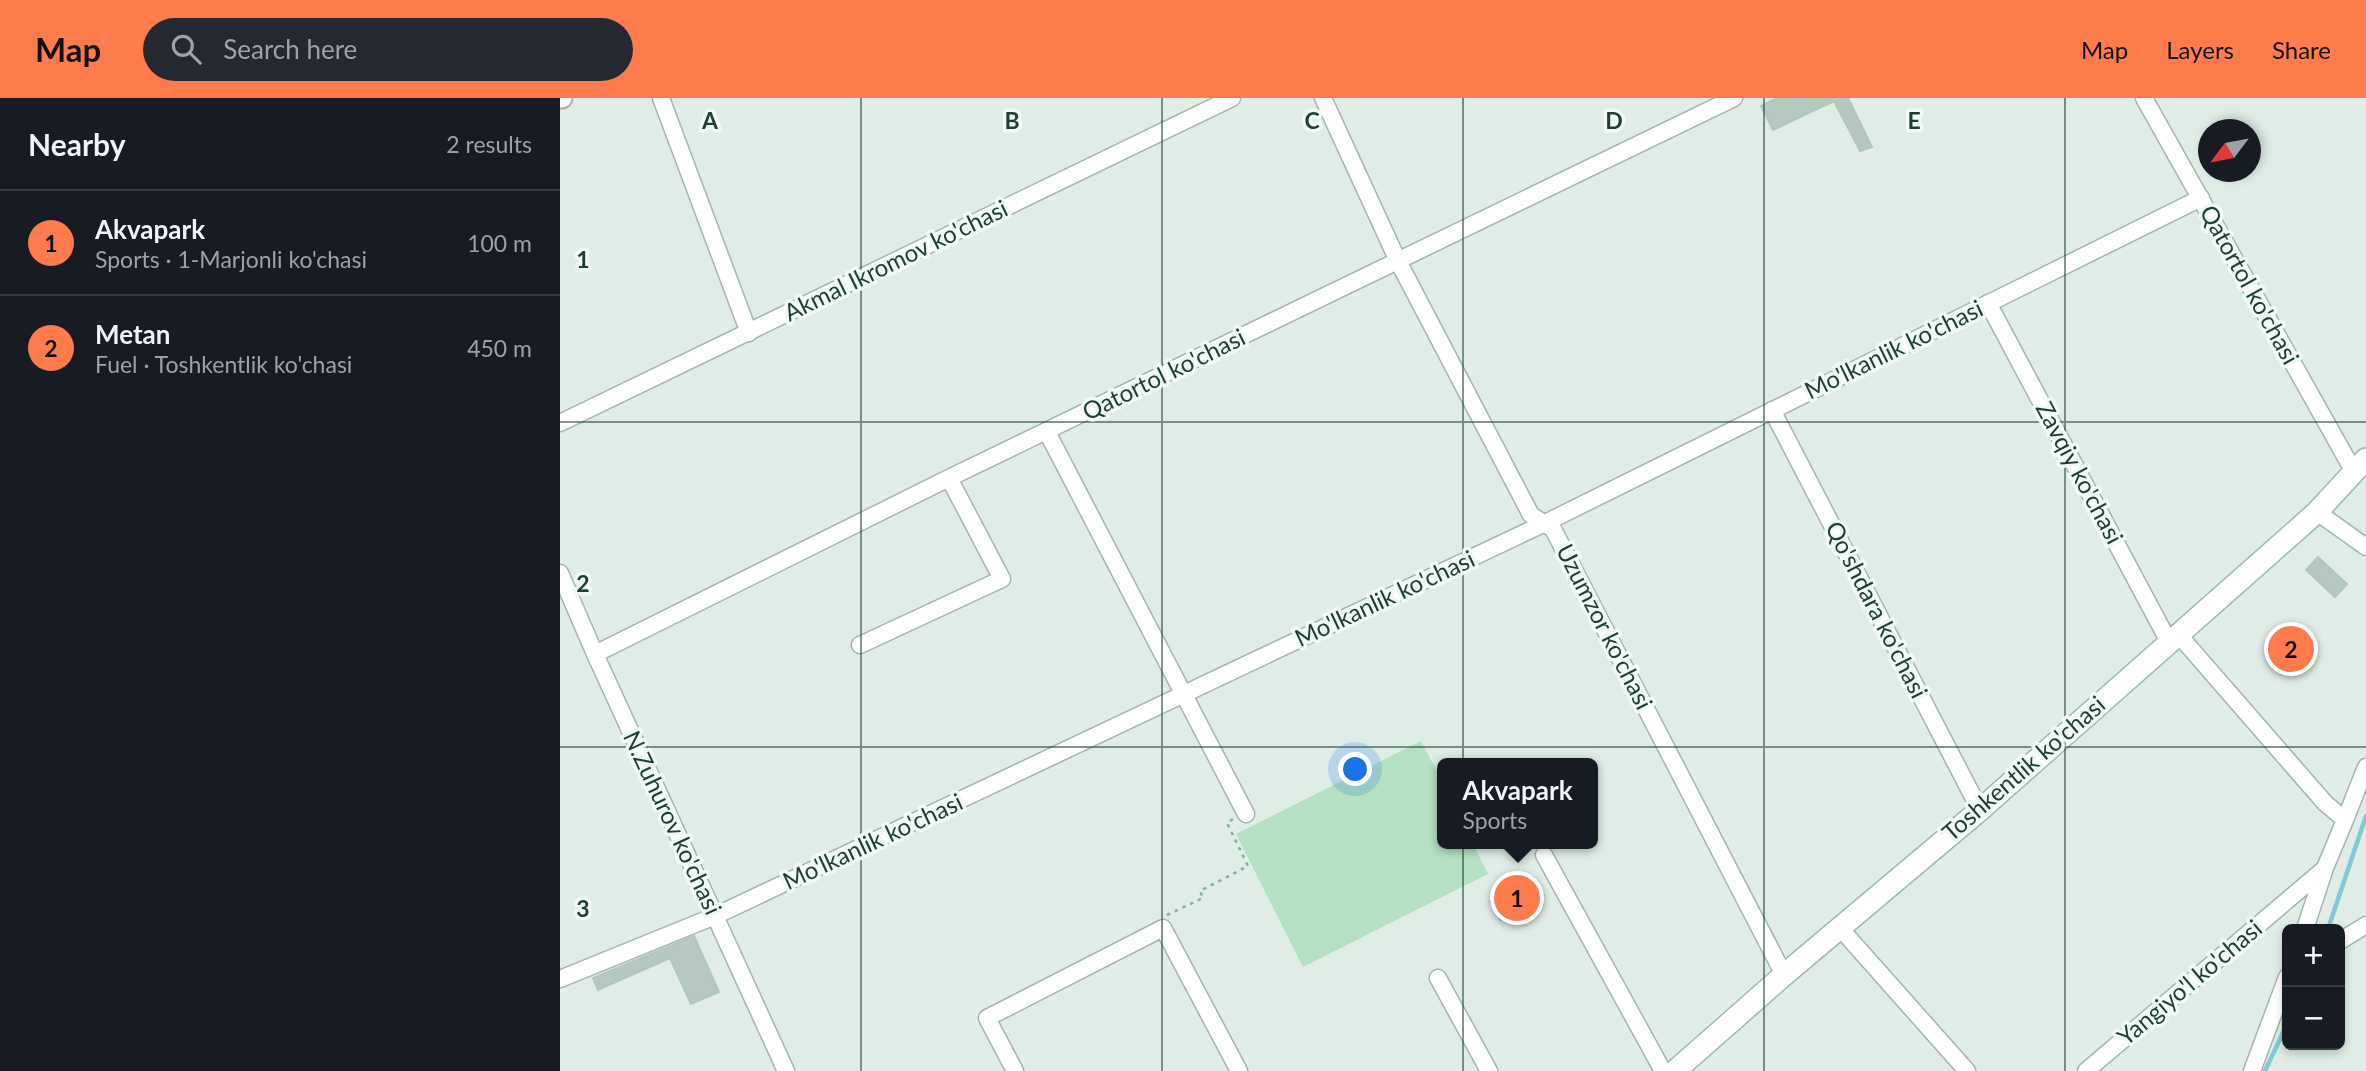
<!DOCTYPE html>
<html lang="en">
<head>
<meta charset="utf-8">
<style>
  body { margin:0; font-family:Lato,sans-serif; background:#242831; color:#f1f3f6 }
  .controls { position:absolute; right:21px; bottom:21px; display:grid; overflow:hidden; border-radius:10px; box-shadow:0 4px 10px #0003 }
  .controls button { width:63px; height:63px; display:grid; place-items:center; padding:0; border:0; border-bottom:2px solid #363941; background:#171b24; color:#f1f3f6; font:35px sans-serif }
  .compass { position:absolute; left:1638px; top:21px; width:63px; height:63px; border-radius:50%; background:#171b24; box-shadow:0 4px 10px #0003; rotate:238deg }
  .you { position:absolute; left:796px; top:672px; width:24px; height:24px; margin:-18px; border:5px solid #fff; border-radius:50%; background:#1a73e8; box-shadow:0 0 0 10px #1a73e833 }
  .badge { display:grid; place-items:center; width:46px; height:46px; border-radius:50%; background:#ff7b4b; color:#111; font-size:23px; font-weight:700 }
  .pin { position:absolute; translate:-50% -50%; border:4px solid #fff; box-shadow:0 2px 7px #0006 }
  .popup { position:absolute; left:877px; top:660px; width:161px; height:91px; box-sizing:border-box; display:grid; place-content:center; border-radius:10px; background:#171b24; filter:drop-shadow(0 2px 5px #0005); font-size:23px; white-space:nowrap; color:#9ea1a6 }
  .popup b { font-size:26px; color:#f1f3f6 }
  .popup::after { content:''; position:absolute; left:50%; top:100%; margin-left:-14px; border:14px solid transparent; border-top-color:#171b24 }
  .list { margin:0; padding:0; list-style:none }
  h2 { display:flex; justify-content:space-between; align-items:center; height:91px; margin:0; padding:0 28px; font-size:30px }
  h2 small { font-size:23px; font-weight:400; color:#9ea1a6 }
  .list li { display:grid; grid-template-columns:46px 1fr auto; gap:21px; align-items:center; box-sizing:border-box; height:105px; padding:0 28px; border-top:2px solid #363941 }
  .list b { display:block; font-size:26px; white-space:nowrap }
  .list p { margin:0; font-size:23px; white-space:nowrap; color:#9ea1a6 }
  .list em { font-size:23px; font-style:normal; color:#9ea1a6 }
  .icon { flex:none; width:38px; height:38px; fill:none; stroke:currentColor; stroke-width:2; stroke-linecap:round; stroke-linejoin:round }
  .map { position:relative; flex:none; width:1806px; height:973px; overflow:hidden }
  header { display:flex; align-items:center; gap:42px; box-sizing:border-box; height:98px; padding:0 35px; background:#ff7b4b; color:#111 }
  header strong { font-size:33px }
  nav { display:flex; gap:38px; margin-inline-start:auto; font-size:24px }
  .search { width:490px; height:63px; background:#242831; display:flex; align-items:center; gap:18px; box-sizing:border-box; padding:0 24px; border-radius:38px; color:#9ea1a6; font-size:26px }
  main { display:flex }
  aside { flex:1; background:#171b24 }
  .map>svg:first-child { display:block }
  .grass { fill:#b6e0c2 }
  .water { fill:url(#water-rules) }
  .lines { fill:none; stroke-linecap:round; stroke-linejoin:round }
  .stream { stroke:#81c9d8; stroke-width:4.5 }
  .building { fill:#b5c8c0; stroke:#b1c7be; stroke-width:2 }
  .minor-casing { stroke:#a2b5af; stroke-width:19 }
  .tertiary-casing { stroke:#a2b5af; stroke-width:23 }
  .secondary-casing { stroke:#9dbab0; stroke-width:24 }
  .path { stroke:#7cb4a4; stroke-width:2.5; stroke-dasharray:3.5 5; stroke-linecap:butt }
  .minor { stroke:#fff; stroke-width:16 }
  .tertiary { stroke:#fff; stroke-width:19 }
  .secondary { stroke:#fff; stroke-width:21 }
  .grid { fill:none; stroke:#1e3f37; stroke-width:2; stroke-opacity:0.55 }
  .labels { text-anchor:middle; stroke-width:7; stroke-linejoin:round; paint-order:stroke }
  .street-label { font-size:24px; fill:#1e3f37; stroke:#f1f9f5 }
  .grid-label { font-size:23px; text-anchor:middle; font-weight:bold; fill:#1e3f37; stroke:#f1f9f5; stroke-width:7; stroke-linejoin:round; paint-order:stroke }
</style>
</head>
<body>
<header>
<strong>Map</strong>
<div class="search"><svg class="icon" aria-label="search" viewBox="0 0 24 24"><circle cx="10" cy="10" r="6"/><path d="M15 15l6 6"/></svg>Search here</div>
<nav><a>Map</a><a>Layers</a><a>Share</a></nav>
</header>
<main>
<aside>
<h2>Nearby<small>2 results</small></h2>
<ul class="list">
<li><span class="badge">1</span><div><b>Akvapark</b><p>Sports · 1-Marjonli ko'chasi</p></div><em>100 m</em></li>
<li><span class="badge">2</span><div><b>Metan</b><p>Fuel · Toshkentlik ko'chasi</p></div><em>450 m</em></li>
</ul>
</aside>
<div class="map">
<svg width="1806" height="973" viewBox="0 0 1806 973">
  <defs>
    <pattern id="water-rules" width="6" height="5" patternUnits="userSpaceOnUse" patternTransform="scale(1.75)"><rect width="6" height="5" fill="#81c9d8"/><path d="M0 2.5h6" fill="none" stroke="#69a5b0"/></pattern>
  </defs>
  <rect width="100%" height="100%" fill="#e0ede7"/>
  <path class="grass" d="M861 643 882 683V746H913L928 776 743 869 676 736Z"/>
  <path class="water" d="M974 778 985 798 940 823 929 803Z"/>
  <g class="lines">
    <path class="stream" d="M1768 831 1806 718
      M1705 973 1727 926"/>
  </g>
  <path class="building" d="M1217 0H1288L1312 49 1300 53 1274 3 1213 32 1201 8Z
    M1758 459 1787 486 1775 499 1746 472Z
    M134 838 159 894 131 906 110 860 38 892 33 880Z"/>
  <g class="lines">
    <g class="minor-casing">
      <path id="minor" d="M101 0 189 235
        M763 0 838 163 971 417 993 431 1224 877
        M1584 0 1794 374
        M1428 205 1609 544
        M1212 312 1420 712
        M0 325 672 0
        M487 334 686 716
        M1757 414 1806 449
        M0 475 35 556 226 973
        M1618 536 1765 705 1785 722 1765 770 1745 831
        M300 547 442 481 389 380
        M35 556 389 380 1174 0
        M1785 722 1806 669
        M984 757 1103 973
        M1280 830 1407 973
        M1780 843 1806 827
        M878 880 929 973
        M0 881 155 818 983 426 1641 100
        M455 973 427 920 603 830 679 973
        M1526 973 1763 772
        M1692 973 1727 879"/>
    </g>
    <g class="tertiary-casing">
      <path id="tertiary" d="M0 0H2"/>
    </g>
    <g class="secondary-casing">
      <path id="secondary" d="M1115 973 1224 877 1420 712 1757 414 1806 361"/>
    </g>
    <path class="path" d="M607 817 643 800 640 793 688 768 667 725 673 721"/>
    <use href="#minor" class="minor"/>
    <use href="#tertiary" class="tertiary"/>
    <use href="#secondary" class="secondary"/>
  </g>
  <path class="grid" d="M301 0V973M602 0V973M903 0V973M1204 0V973M1505 0V973M0 324H1806M0 649H1806"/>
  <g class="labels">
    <g class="street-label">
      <text transform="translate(336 163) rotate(-26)" y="8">Akmal Ikromov ko'chasi</text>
      <text transform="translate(1689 187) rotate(61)" y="8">Qatortol ko'chasi</text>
      <text transform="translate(1334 252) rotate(-26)" y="8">Mo'lkanlik ko'chasi</text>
      <text transform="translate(604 277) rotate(-26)" y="8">Qatortol ko'chasi</text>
      <text transform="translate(1519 375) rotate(62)" y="8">Zavqiy ko'chasi</text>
      <text transform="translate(825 501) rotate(-25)" y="8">Mo'lkanlik ko'chasi</text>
      <text transform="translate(1316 512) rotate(63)" y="8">Qo'shdara ko'chasi</text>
      <text transform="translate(1044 529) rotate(63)" y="8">Uzumzor ko'chasi</text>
      <text transform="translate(1464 671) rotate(-41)" y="8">Toshkentlik ko'chasi</text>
      <text transform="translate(112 725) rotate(65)" y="8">N.Zuhurov ko'chasi</text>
      <text transform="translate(313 744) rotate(-25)" y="8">Mo'lkanlik ko'chasi</text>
      <text transform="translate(1630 885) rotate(-40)" y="8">Yangiyo'l ko'chasi</text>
    </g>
  </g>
  <g class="grid-label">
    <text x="150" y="31">A</text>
    <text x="452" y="31">B</text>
    <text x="752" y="31">C</text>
    <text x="1054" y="31">D</text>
    <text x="1354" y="31">E</text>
    <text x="23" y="170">1</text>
    <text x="23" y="494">2</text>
    <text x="23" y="819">3</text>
  </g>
</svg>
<div class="controls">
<button>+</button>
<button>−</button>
</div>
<svg class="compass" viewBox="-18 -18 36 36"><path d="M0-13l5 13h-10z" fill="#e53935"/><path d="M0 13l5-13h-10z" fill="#9ea1a6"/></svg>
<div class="you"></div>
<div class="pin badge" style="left:957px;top:800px">1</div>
<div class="popup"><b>Akvapark</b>Sports</div>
<div class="pin badge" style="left:1731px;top:551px">2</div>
</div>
</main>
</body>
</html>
